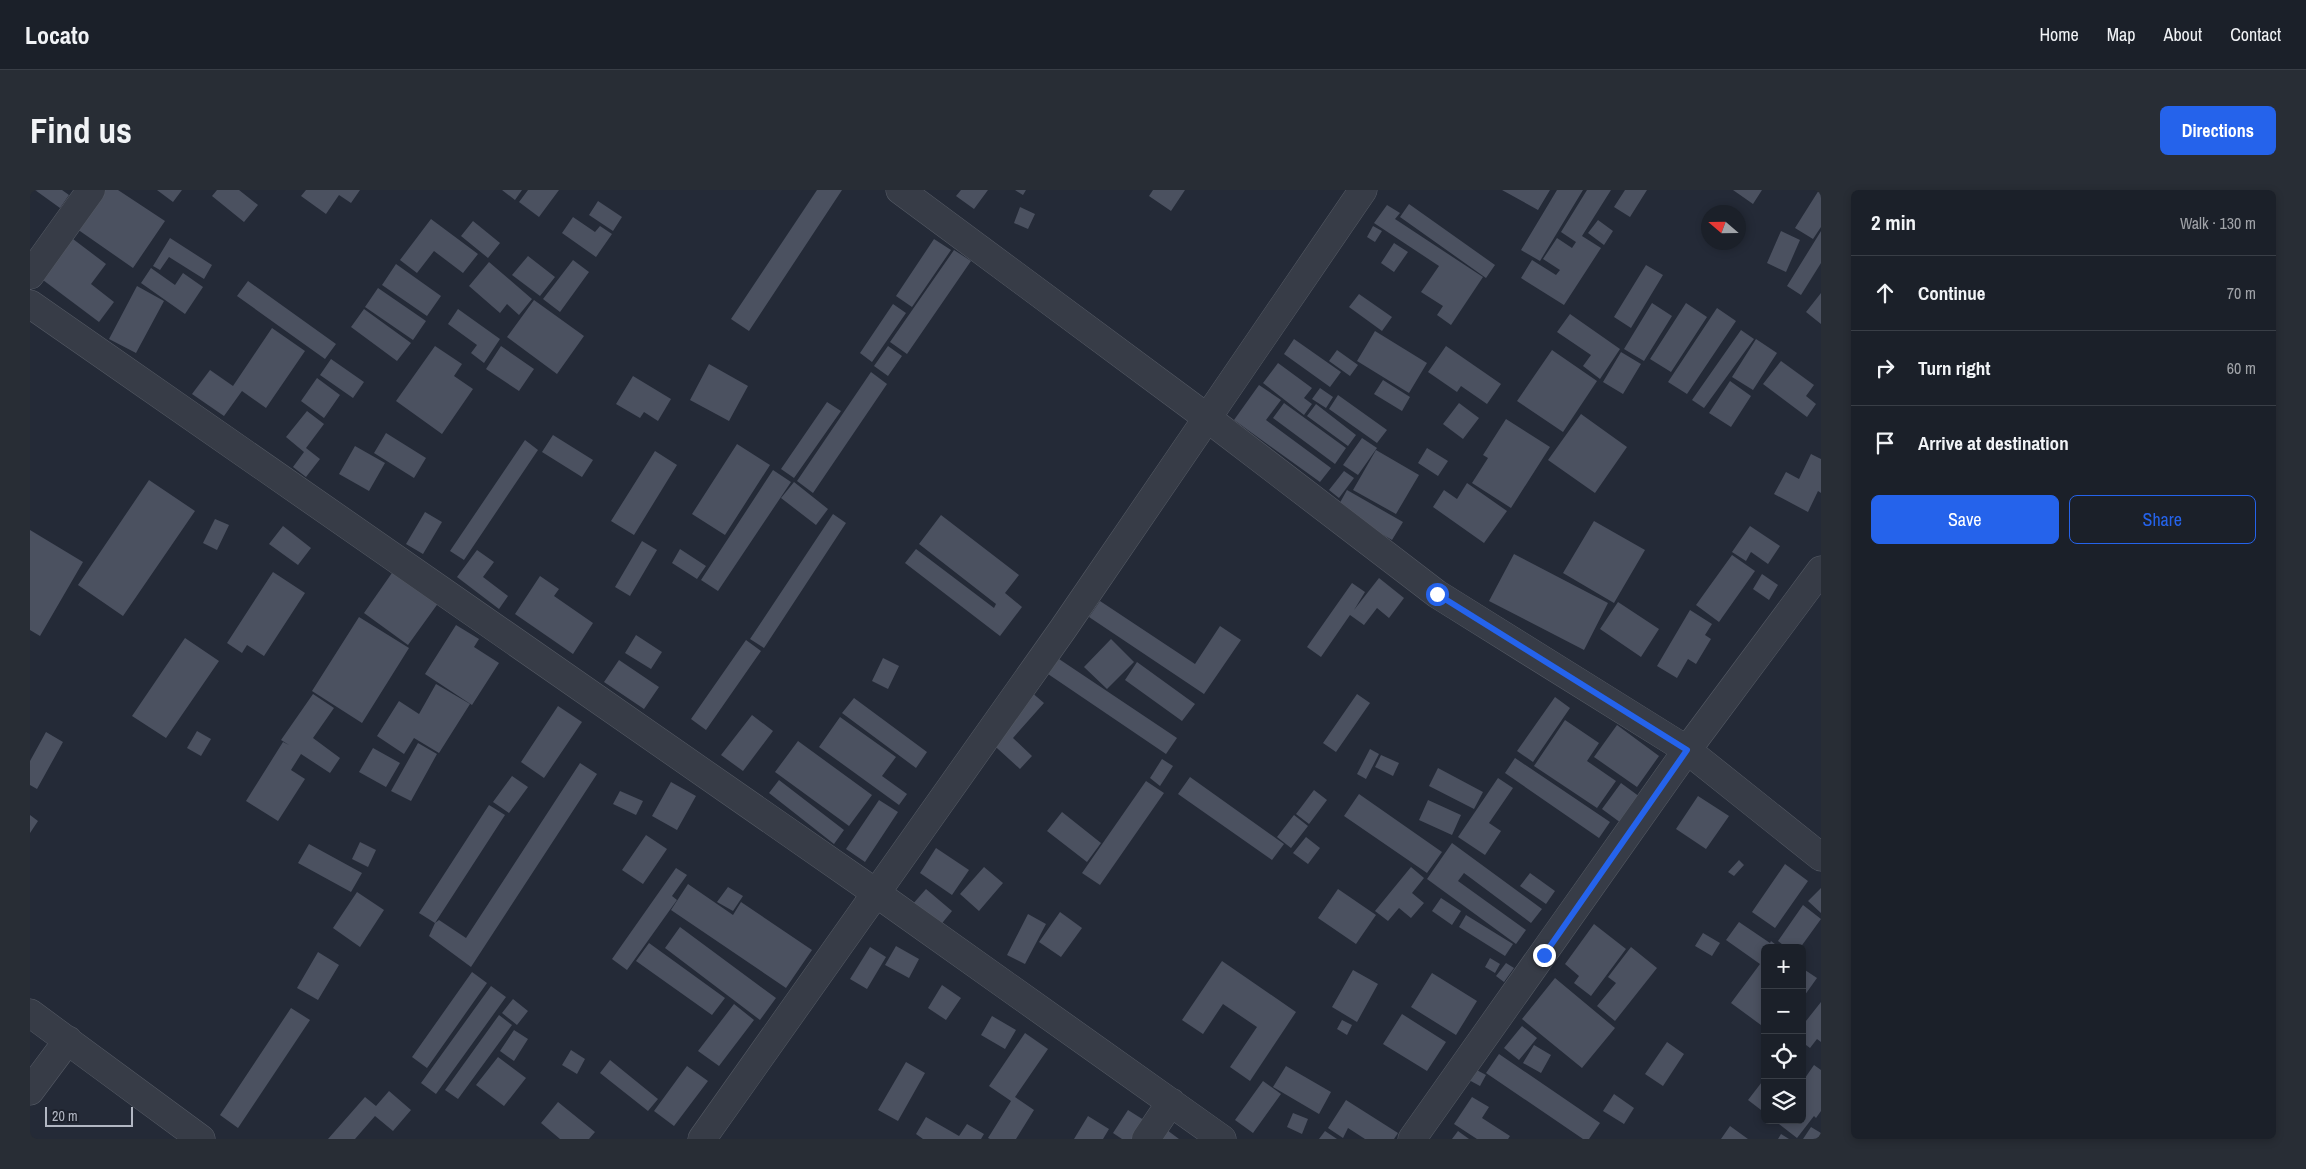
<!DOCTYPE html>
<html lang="en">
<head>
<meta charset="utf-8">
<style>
  body { margin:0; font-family:"Archivo Narrow",sans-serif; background:#282d35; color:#f1f3f6 }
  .controls { position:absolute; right:15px; bottom:15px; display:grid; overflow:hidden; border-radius:8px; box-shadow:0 2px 8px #0003 }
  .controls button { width:45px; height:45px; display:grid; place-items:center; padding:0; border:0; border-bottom:1px solid #393e46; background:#1b2029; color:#f1f3f6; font:25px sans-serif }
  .compass { position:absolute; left:1671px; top:15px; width:45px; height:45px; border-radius:50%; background:#1b2029; box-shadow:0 2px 8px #0003; rotate:290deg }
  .scale { position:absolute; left:15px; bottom:12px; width:88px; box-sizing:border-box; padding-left:5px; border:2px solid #b2b7c3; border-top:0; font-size:14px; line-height:18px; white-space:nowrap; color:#b2b7c3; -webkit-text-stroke:4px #1d212c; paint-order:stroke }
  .stop { position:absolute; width:15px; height:15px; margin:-11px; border:4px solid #2563eb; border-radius:50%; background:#fff }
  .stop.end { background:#2563eb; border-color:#fff; box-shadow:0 1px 5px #0008 }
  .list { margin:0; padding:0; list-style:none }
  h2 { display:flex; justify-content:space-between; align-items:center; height:65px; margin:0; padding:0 20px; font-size:21px }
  h2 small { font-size:16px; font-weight:400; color:#a0a3a8 }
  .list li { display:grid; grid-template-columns:32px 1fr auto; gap:15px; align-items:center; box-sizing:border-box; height:75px; padding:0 20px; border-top:1px solid #393e46 }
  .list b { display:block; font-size:19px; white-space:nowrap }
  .list em { font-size:16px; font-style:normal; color:#a0a3a8 }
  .actions { display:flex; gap:10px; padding:15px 20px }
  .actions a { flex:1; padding:11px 0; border:1px solid #2563eb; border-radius:8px; text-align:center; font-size:18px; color:#2563eb }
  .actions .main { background:#2563eb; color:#fff }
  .icon { flex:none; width:28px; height:28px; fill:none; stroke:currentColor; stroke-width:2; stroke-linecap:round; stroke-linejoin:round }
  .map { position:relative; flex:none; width:1791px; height:949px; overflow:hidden; border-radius:8px }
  header { display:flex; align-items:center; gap:30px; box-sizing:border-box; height:70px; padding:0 25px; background:#1b2029; border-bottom:1px solid #393e46 }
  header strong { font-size:24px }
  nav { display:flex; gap:28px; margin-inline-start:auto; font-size:18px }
  .intro { display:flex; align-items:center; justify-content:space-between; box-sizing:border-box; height:120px; padding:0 30px }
  h1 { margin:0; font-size:35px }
  .button { padding:12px 22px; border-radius:8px; background:#2563eb; color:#fff; font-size:18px; font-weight:700 }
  main { display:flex; gap:30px; padding:0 30px }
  aside { flex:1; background:#1b2029; border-radius:8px; box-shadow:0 2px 8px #0003 }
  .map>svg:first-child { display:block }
  .building { fill:#4b5160 }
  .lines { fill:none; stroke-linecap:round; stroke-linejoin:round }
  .minor-casing { stroke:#555a65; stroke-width:29 }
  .minor { stroke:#373c47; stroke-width:28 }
  .route { stroke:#2563eb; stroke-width:6 }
</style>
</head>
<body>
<header>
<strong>Locato</strong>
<nav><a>Home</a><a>Map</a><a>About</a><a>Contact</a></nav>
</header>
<div class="intro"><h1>Find us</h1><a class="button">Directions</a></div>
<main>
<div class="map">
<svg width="1791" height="949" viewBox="0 0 1791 949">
  <rect width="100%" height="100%" fill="#242a37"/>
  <path class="building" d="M5 0H32L39 5 30 18Z
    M74 0H88L135 31 103 78 47 39Z
    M127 0H152L143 12Z
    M187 0H209L228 15 214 32 182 6Z
    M276 0H330L321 13 309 5 296 24 271 6Z
    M472 0H492L485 10Z
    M498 0H529L509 27 489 12Z
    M787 0H812L719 141 701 129Z
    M931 0H958L944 19 926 6Z
    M985 0H996L993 5Z
    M1123 0H1155L1141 21 1119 6Z
    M1472 0H1520L1508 20Z
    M1527 0H1553L1510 71 1491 60Z
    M1557 0H1581L1552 46 1571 58 1534 115 1491 88 1502 70 1526 85 1530 80 1513 69 1527 48 1542 58 1546 52 1531 42Z
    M1595 0H1617L1600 27 1584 17Z
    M1703 0H1732L1723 14Z
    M1789 0H1791V37L1783 49 1765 38Z
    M568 11 592 27 583 41 559 25Z
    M1379 14 1465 75 1456 88 1370 27Z
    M1357 15 1370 23 1365 29 1453 87 1421 135 1407 125 1413 116 1391 102 1409 76 1344 33Z
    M990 17 1005 24 998 39 984 33Z
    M543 27 565 42 570 36 582 44 566 67 532 43Z
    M401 29 448 64 433 83 404 61 387 83 370 70Z
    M1568 30 1583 41 1574 55 1558 43Z
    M443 31 470 53 458 68 431 46Z
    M1343 36 1352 41 1345 52 1337 47Z
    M1751 41 1770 50 1756 82 1737 73Z
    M1791 41V73L1771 105 1757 96Z
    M140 48 182 75 174 89 139 67 130 80 123 76Z
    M43 49 76 74 61 94 84 112 69 132 13 90Z
    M904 49 921 60 882 117 866 106Z
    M1364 53 1378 62 1364 82 1351 73Z
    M924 60 941 71 877 164 860 152Z
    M498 66 525 87 510 106 482 85Z
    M543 70 559 82 530 122 513 109Z
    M459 72 502 109 489 125 477 114 470 123 439 96Z
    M366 74 411 106 397 126 352 95Z
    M1616 75 1633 85 1601 138 1584 127Z
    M121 78 145 95 153 83 173 97 155 124 111 93Z
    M218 91 306 154 295 169 207 106Z
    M107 96 134 111 106 163 79 149Z
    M348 98 396 131 383 150 335 117Z
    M1791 103V134L1776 122Z
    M1329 104 1362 127 1352 141 1319 117Z
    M504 110 554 146 527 184 477 147Z
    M1622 113 1642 126 1614 171 1594 159Z
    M1656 113 1677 127 1641 182 1620 169Z
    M863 114 876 123 842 172 830 163Z
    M1687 118 1706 131 1657 204 1638 192Z
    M334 119 381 153 367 171 321 137Z
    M428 119 470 149 454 173 441 163 447 155 418 134Z
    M1540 124 1590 159 1570 189 1553 176 1561 165 1527 142Z
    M242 138 275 161 236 218 212 201 194 226 162 204 180 180 203 196Z
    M1711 140 1724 149 1674 218 1662 210Z
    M1345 141 1397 173 1379 203 1327 171Z
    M1264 149 1311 182 1300 197 1254 164Z
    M1726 149 1747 163 1723 200 1702 187Z
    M405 156 432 174 424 186 443 199 412 244 366 211Z
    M471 156 504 179 489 201 456 179Z
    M858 156 872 166 858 186 844 176Z
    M1416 156 1471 194 1457 214 1431 196 1427 202 1398 182Z
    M1307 160 1328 175 1320 186 1299 171Z
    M1522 160 1567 191 1533 242 1487 211Z
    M1591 162 1611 174 1593 204 1573 192Z
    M301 169 334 192 323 208 290 185Z
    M1751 171 1784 195 1776 206 1786 214 1777 227 1733 194Z
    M1248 173 1282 198 1274 208 1282 214 1274 225 1233 193Z
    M679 174 718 196 699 231 660 210Z
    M841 182 857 194 783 303 767 291Z
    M603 186 641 209 628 231 614 222 610 228 586 214Z
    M287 188 310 205 294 228 271 211Z
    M1353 190 1380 207 1372 221 1344 204Z
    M1700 191 1721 206 1701 237 1679 223Z
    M1229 195 1251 210 1236 230 1301 278 1290 292 1204 230Z
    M1290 198 1303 207 1296 218 1282 209Z
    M1308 205 1357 240 1347 253 1299 219Z
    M797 212 811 221 764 288 751 279Z
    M1254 213 1316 258 1305 274 1243 228Z
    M1429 213 1449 228 1433 249 1413 234Z
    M1286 214 1326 245 1318 256 1277 226Z
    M277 221 294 234 276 258 290 269 276 287 263 277 274 262 256 247Z
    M1551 224 1597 257 1565 303 1518 270Z
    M1476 229 1520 257 1481 318 1442 293 1458 268 1453 265Z
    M356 243 396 268 384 288 344 263Z
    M523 245 563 270 552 287 512 262Z
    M1332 248 1347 258 1328 285 1313 275Z
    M495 250 508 260 434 370 420 361Z
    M707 254 740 275 695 345 662 324Z
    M325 256 355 273 339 301 309 284Z
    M1397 258 1418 271 1408 286 1388 273Z
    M1346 260 1389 285 1366 324 1323 300Z
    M625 261 647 275 604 345 581 331Z
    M1781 264 1791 269V303L1788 301 1778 322 1744 304 1756 282 1769 289Z
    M743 280 761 292 688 401 671 390Z
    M1314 281 1324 288 1309 308 1299 300Z
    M119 290 165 321 93 426 48 395Z
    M764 292 798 319 786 335 751 308Z
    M1437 293 1477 321 1454 353 1403 317 1414 300 1427 309Z
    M1317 300 1373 332 1362 350 1307 318Z
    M395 322 412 332 393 364 376 354Z
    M803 324 816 333 734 458 720 449Z
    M911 325 989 385 975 403 992 417 970 446 875 373 886 359 964 418 966 414 889 354Z
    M185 329 199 335 187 360 173 353Z
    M1564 331 1615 360 1584 413 1533 383Z
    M253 336 281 358 268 375 239 354Z
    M1720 336 1750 356 1738 374 1721 362 1716 371 1702 362Z
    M0 340 53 372 10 446 0 440Z
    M612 351 627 360 600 406 585 397Z
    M650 359 676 376 667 389 642 373Z
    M447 360 464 372 453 387 478 406 469 419 427 387Z
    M1484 364 1578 413 1554 460 1459 411Z
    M1702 365 1725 381 1689 432 1666 415Z
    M364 380 409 412 378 455 334 423Z
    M243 382 275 403 234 466 217 455 212 463 197 453Z
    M1732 384 1748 395 1739 410 1723 399Z
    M510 386 529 399 524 406 563 433 543 464 485 424Z
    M1349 388 1374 408 1359 428 1347 418 1334 435 1320 425 1291 467 1277 457 1322 393 1335 402 1324 420Z
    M1070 411 1165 474 1190 436 1211 450 1174 504 1059 427Z
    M1588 412 1629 439 1611 467 1570 439Z
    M1660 420 1682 434 1675 445 1681 449 1666 474 1658 469 1647 488 1627 476Z
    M329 427 379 458 332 533 282 501Z
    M426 435 449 449 444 457 469 473 442 515 395 484Z
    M606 445 632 462 621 479 595 463Z
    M155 448 189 471 136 548 102 526Z
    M1081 449 1104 472 1077 499 1054 477Z
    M716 450 731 461 676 540 661 529Z
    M853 468 869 476 858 499 842 491Z
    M1029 469 1147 548 1136 564 1018 484Z
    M589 470 629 497 614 519 574 492Z
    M1107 472 1165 514 1152 531 1095 490Z
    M406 494 440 514 409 563 384 548 374 564 347 546 369 511 389 524Z
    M1000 501 1014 513 983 548 1002 566 990 579 957 549Z
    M283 504 304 518 283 548 310 568 300 583 271 564 261 580 275 589 248 631 216 611 253 552 259 555 251 550Z
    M1327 504 1340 513 1306 562 1293 553Z
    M1525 507 1540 518 1503 572 1487 561Z
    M824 508 897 562 886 578 812 523Z
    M528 516 552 532 514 588 491 572Z
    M722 525 743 541 713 581 691 565Z
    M810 527 866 567 852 586 877 604 869 615 789 557Z
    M1535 530 1569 553 1557 571 1586 591 1567 618 1504 576Z
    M1587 535 1629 566 1607 597 1564 567Z
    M167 541 181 549 171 566 157 558Z
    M16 542 33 552 7 599 0 595V571Z
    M768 551 842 605 819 636 745 582Z
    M388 553 407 564 381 611 361 601Z
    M343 558 370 573 356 597 329 582Z
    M1340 559 1349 564 1336 589 1327 584Z
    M1351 565 1369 573 1363 586 1345 577Z
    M1485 568 1580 632 1569 648 1475 583Z
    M1132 569 1143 576 1130 596 1120 588Z
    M550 573 567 584 441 777 399 746 405 733 389 723 459 615 475 625 405 733 409 730 436 748Z
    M1408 578 1453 602 1444 619 1399 596Z
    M482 586 498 597 479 623 463 612Z
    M1160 587 1254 654 1242 670 1148 604Z
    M1468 588 1483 598 1459 633 1471 641 1455 665 1428 647Z
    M749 590 814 640 804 654 739 603Z
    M1116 591 1134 603 1070 695 1052 683Z
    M641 592 666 606 647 640 622 626Z
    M1591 593 1610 607 1591 633 1572 619Z
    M1284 600 1297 610 1279 634 1266 624Z
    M590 601 613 611 606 625 583 614Z
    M1329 604 1412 662 1397 683 1314 626Z
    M1668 606 1699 626 1676 659 1646 639Z
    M849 610 868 622 835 672 816 659Z
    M1398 610 1431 625 1422 645 1389 630Z
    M1032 622 1071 653 1057 672 1017 641Z
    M0 625 8 631 0 643Z
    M1264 625 1278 636 1261 658 1247 647Z
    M616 645 637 659 613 694 592 680Z
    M1276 647 1290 658 1278 674 1263 663Z
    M330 652 346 660 338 677 322 669Z
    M1422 653 1512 719 1501 733 1434 683 1428 691 1496 740 1486 754 1397 689Z
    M279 654 332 683 321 702 268 673Z
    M906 658 939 680 922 705 890 683Z
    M1709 670 1714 675 1704 686 1698 682Z
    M1755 674 1778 691 1745 738 1722 722Z
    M954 677 973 693 949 721 930 704Z
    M1381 677 1394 688 1382 703 1394 713 1381 728 1369 718 1358 731 1345 721Z
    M646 678 657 685 642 706 647 710 597 780 582 769Z
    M1500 683 1525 701 1516 714 1490 696Z
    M658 694 703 725 711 712 782 760 756 798 641 720Z
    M698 697 713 706 703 721 687 712Z
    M1791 698V723L1778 711Z
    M896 699 922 721 909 737 882 715Z
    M1308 699 1346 725 1326 754 1288 728Z
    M327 702 354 720 330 757 303 738Z
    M1411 708 1431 721 1422 735 1402 721Z
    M1773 715 1791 729 1770 758H1757L1748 751Z
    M1030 722 1052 738 1031 767 1009 752Z
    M998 724 1016 734 995 774 977 765Z
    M1436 725 1483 754 1475 766 1429 737Z
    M1709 732 1740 753 1741 751 1750 758H1735V838L1701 813 1730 774 1696 750Z
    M1564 734 1596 759 1561 806 1544 793 1549 786 1535 774Z
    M650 737 746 808 730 830 635 758Z
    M1673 743 1690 753 1682 766 1665 756Z
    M619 753 695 808 682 825 606 771Z
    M866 756 889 769 879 788 855 775Z
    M840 757 856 767 837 799 820 789Z
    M1601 757 1627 778 1585 831 1567 816 1586 793 1578 787Z
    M288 762 309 775 288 810 267 798Z
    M1460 768 1470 774 1465 783 1455 777Z
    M1192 771 1266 822 1220 891 1200 877 1227 837 1193 814 1173 844 1152 830Z
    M1476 773 1484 778 1474 792 1466 786Z
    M1772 778 1787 788 1772 809Z
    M1323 780 1348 794 1327 832 1302 817Z
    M442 782 457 793 397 878 382 867Z
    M1402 783 1447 811 1426 845 1381 817Z
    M1525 788 1585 838 1552 878 1492 829Z
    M912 795 931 808 916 830 898 818Z
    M461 796 476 807 406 904 391 893Z
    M483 809 498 821 487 835 472 823Z
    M1791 812V852L1787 849 1780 858 1772 852V836Z
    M704 814 724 830 689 876 668 861Z
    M261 818 280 830 208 938 190 925Z
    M1372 824 1416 852 1397 881 1353 854Z
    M469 825 482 835 428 909 415 900Z
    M962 826 986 840 975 859 951 845Z
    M1312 830 1322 835 1317 845 1307 839Z
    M1492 836 1507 848 1489 870 1474 858Z
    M484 840 498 849 484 871 470 861Z
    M995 843 1018 859 985 907 1004 920 986 949H960L958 948 981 911 959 896Z
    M1637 852 1654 864 1633 896 1615 884Z
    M1504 855 1521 865 1511 883 1493 873Z
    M541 860 555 869 547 884 532 875Z
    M1469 864 1570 933 1559 949H1553L1456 883Z
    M468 867 496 888 474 916 446 895Z
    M580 870 628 909 618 921 570 883Z
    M876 872 895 883 868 931 848 920Z
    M1784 875 1791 880V921L1786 928 1784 926 1767 948 1744 930H1772V886L1775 888Z
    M657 876 678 891 644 936 624 921Z
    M1256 876 1301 902 1289 924 1243 897Z
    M1443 878 1456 885 1450 896 1437 889Z
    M1735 888V923L1718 910Z
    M1233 891 1251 904 1223 943 1205 930Z
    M359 901 381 920 363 941 345 926 325 949H298L335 907 346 916Z
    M1584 904 1604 918 1594 934 1573 921Z
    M1442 907 1459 917 1452 928 1480 946 1478 949H1447L1424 934Z
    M1316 910 1368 943 1364 949H1335L1318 938 1313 948 1298 938Z
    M528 912 565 942 559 949H530L511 933Z
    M1098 920 1117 932 1106 949H1092L1083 943Z
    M1263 923 1278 929 1272 944 1257 937Z
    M1058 926 1079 939 1073 949H1044Z
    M896 927 929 946 937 934 954 944 951 949H893L886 944Z
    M1700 936 1718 949H1691Z
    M1781 937 1791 943V949H1773Z
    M1137 940 1149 949H1131Z
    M1295 941 1307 949H1289Z
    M1428 941 1439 949H1422Z
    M1751 944 1759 949H1748Z"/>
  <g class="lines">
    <g class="minor-casing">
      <path id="minor" d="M870 0 1176 227 1407 404 1657 560 1791 667
        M0 85 61 0
        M0 114 846 703 1192 949
        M0 823 171 949
        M0 901 38 850
        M672 949 1033 439 1333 0
        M1116 949 1141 912
        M1382 949 1657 560 1791 380"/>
    </g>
    <use href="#minor" class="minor"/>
  </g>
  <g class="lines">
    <path class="route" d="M1407 404 1657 560 1514 765"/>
  </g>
</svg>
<div class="controls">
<button>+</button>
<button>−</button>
<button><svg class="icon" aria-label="locate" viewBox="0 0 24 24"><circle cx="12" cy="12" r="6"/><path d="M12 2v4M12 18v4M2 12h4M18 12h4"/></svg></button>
<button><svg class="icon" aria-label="layers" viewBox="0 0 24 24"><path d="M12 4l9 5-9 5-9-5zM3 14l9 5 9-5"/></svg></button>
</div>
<svg class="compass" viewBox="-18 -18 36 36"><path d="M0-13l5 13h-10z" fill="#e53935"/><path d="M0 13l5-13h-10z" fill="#a0a3a8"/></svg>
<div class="scale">20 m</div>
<div class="stop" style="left:1407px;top:404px"></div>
<div class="stop end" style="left:1514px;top:765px"></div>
</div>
<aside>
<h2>2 min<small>Walk · 130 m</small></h2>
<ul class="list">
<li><svg class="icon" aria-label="ahead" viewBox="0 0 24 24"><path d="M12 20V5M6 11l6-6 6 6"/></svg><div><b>Continue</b></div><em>70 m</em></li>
<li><svg class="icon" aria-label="right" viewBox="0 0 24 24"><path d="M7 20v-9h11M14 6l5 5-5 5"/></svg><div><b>Turn right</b></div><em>60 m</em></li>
<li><svg class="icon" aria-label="arrive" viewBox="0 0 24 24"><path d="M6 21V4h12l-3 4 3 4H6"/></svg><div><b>Arrive at destination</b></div></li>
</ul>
<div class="actions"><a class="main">Save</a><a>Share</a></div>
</aside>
</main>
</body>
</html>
